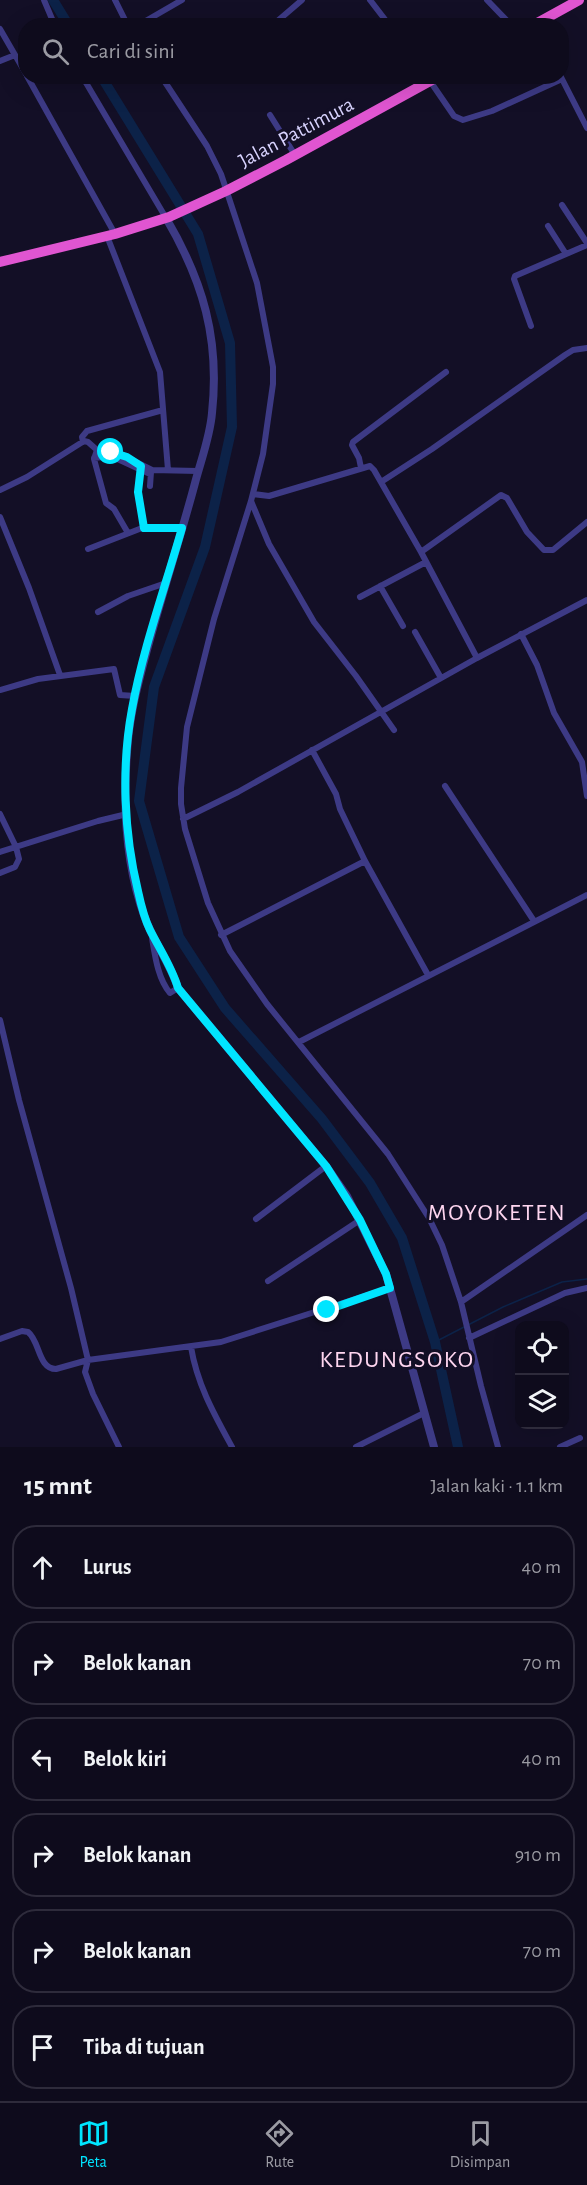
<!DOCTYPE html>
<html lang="id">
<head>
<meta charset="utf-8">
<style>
  body { margin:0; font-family:"Alegreya Sans",sans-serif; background:#1c1929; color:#f1f3f6 }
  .controls { position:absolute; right:18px; bottom:18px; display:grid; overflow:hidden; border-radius:12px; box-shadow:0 6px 24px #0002 }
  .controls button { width:54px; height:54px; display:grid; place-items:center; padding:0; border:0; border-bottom:2px solid #2e2b3b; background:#0e0b1c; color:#f1f3f6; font:30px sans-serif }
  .stop { position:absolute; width:18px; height:18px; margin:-14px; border:4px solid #00e5ff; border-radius:50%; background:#fff }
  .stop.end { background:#00e5ff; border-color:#fff; box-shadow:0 2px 6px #0008 }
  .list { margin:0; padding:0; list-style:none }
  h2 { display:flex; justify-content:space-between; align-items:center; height:78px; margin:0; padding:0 24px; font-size:26px }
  h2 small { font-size:20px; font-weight:400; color:#9b9ba3 }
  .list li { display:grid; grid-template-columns:39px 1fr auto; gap:18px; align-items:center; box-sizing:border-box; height:84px; margin:0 12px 12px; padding:0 12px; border:2px solid #2e2b3b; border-radius:24px }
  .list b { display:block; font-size:22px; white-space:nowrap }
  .list em { font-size:20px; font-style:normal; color:#9b9ba3 }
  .icon { flex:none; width:33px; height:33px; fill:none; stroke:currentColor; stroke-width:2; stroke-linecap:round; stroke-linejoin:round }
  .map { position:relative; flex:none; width:587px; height:1447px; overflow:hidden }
  .search { position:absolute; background:#0e0b1c; box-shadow:0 6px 24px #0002; left:18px; right:18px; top:18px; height:66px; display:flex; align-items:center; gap:15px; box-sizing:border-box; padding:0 21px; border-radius:24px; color:#9b9ba3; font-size:22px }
  .sheet { height:654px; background:#0e0b1c }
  nav { display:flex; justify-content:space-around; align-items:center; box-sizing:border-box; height:84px; border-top:2px solid #2e2b3b; background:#0e0b1c; font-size:16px; color:#9b9ba3 }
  nav a { display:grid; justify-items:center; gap:3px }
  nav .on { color:#00e5ff }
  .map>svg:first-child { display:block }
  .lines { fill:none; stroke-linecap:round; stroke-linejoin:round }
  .stream { stroke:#0c2248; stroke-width:1.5 }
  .river { stroke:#0c2248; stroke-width:10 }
  .minor { stroke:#3d3a85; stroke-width:6 }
  .tertiary { stroke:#3d3a85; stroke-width:8 }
  .trunk { stroke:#e055d1; stroke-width:10 }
  .route { stroke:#00e5ff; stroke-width:8 }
  .labels { text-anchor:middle; stroke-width:6; stroke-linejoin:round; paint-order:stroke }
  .street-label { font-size:21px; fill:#d9d4ff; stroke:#130f26 }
  .quarter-label { font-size:24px; letter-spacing:1.5px; fill:#ffd6f0; stroke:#130f26 }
</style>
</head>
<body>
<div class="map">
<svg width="587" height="1447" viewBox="0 0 587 1447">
  <rect width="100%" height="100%" fill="#130f26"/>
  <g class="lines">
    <path class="stream" d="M468 1325 503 1307 562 1282 587 1279
      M435 1342 464 1327"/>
    <path class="river" d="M53 0 69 26
      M101 76 198 234 230 343 232 427 205 547 154 687 139 801 179 937 225 1008 322 1119 370 1183 402 1238 435 1342 458 1447"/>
    <path class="minor" d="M44 0 55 26
      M115 0 128 26
      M370 0 390 26
      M487 0 512 26
      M274 24 302 0
      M137 26 182 0
      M0 29 26 74
      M0 61 15 55
      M27 76 115 234
      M82 76 166 218
      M161 76 207 146 221 174 257 283 273 367V384L263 454 251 501 214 619 187 727 181 788V804L185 829 208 903 230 951 267 1004 388 1154 429 1218 442 1245 461 1302 481 1386 498 1447
      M561 77 587 128
      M430 81 454 116 463 120 492 111 562 79
      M270 115 295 155
      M562 205 587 243
      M548 226 566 254
      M107 236 160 372 168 470
      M531 326 514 279 515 276 587 245
      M83 442 82 437 87 431 163 410
      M97 450 94 459 106 503 114 509 128 533
      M94 458 111 456 150 474
      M141 466 138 492 144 528
      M361 468 359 458 352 445 353 442 446 372
      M381 482 432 449 565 355 573 350 587 348
      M150 486 151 472
      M0 490 27 477 84 441 88 442 97 450 118 453 152 470 198 471
      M253 494 269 496 370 466 374 470 421 552
      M251 501 269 544 314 622 356 676 394 730
      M0 517 29 588 60 675
      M88 549 142 528H182
      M380 586 403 626
      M360 597 426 562
      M98 612 128 596 166 583
      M415 632 441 678
      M521 634 537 665 554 713 582 762 587 796
      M477 658 421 552 501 495 507 498 527 532 544 550H553L587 522
      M0 690 38 679 114 669 120 695 135 696
      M312 750 336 794 340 809 365 861 428 975
      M445 786 534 921
      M0 814 16 847 19 859 15 867 0 873
      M183 819 238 792 477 658 587 600
      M0 852 98 821 127 814
      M221 935 365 861
      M152 938C155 956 158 979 170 993L178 988
      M0 1020 19 1100 71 1288 88 1360 85 1372 93 1394 119 1447
      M299 1042 587 895
      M256 1219 326 1166
      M268 1281 360 1220
      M461 1302 587 1215
      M469 1338 565 1293 587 1288
      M0 1339 22 1331 28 1332C40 1341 38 1369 56 1369L88 1360 221 1342 390 1288
      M191 1347C197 1384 214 1414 232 1447
      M356 1447 424 1413
      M560 1447 580 1438"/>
    <path class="tertiary" d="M166 218C203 281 220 339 212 413 210 437 201 460 195 483 180 539 162 594 147 650 138 684 129 716 127 752 123 806 126 867 145 918 154 943 170 963 178 988L326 1166 347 1196 386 1274 434 1447"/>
    <path class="trunk" d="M532 26 579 0
      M0 262 115 234 169 217 226 191 286 160 439 76"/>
  </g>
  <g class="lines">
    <path class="route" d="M111 452 127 457 141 466 138 492 144 528H182C165 588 143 648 132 709 121 768 124 833 138 891 141 905 144 918 150 930 160 950 172 967 178 988L326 1166 360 1220 386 1274 390 1288 327 1310"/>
  </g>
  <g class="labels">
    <g class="street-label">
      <text transform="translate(296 132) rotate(-28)" y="7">Jalan Pattimura</text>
    </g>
    <g class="quarter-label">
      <text x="497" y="1220">MOYOKETEN</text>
      <text x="397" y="1367">KEDUNGSOKO</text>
    </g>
  </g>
</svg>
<div class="controls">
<button><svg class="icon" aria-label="locate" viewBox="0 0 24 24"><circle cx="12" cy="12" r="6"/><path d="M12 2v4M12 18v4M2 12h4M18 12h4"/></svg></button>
<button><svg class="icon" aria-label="layers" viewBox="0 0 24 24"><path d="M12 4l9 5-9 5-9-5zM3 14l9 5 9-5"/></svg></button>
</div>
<div class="stop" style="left:111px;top:452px"></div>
<div class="stop end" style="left:327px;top:1310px"></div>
<div class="search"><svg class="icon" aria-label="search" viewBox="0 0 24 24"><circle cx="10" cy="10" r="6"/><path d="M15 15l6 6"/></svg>Cari di sini</div>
</div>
<section class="sheet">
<h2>15 mnt<small>Jalan kaki · 1.1 km</small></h2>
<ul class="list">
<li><svg class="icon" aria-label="ahead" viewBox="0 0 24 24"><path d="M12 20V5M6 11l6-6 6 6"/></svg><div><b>Lurus</b></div><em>40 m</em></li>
<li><svg class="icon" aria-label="right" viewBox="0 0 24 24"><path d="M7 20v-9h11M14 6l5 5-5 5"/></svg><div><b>Belok kanan</b></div><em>70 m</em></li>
<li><svg class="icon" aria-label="left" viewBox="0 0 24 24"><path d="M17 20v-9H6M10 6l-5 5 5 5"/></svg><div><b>Belok kiri</b></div><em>40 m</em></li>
<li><svg class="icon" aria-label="right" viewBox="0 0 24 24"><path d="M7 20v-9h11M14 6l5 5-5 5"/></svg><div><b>Belok kanan</b></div><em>910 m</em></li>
<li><svg class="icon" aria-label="right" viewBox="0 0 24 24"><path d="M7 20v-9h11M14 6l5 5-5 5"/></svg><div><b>Belok kanan</b></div><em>70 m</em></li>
<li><svg class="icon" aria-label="arrive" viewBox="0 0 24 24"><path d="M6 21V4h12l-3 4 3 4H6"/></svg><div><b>Tiba di tujuan</b></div></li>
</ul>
</section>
<nav>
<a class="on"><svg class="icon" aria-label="map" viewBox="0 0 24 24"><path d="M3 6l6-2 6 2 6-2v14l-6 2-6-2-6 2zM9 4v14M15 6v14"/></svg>Peta</a>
<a><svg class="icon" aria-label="directions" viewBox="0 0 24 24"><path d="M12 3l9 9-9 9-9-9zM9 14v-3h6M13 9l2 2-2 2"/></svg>Rute</a>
<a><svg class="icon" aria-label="saved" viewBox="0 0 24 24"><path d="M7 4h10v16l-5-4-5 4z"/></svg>Disimpan</a>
</nav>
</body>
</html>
